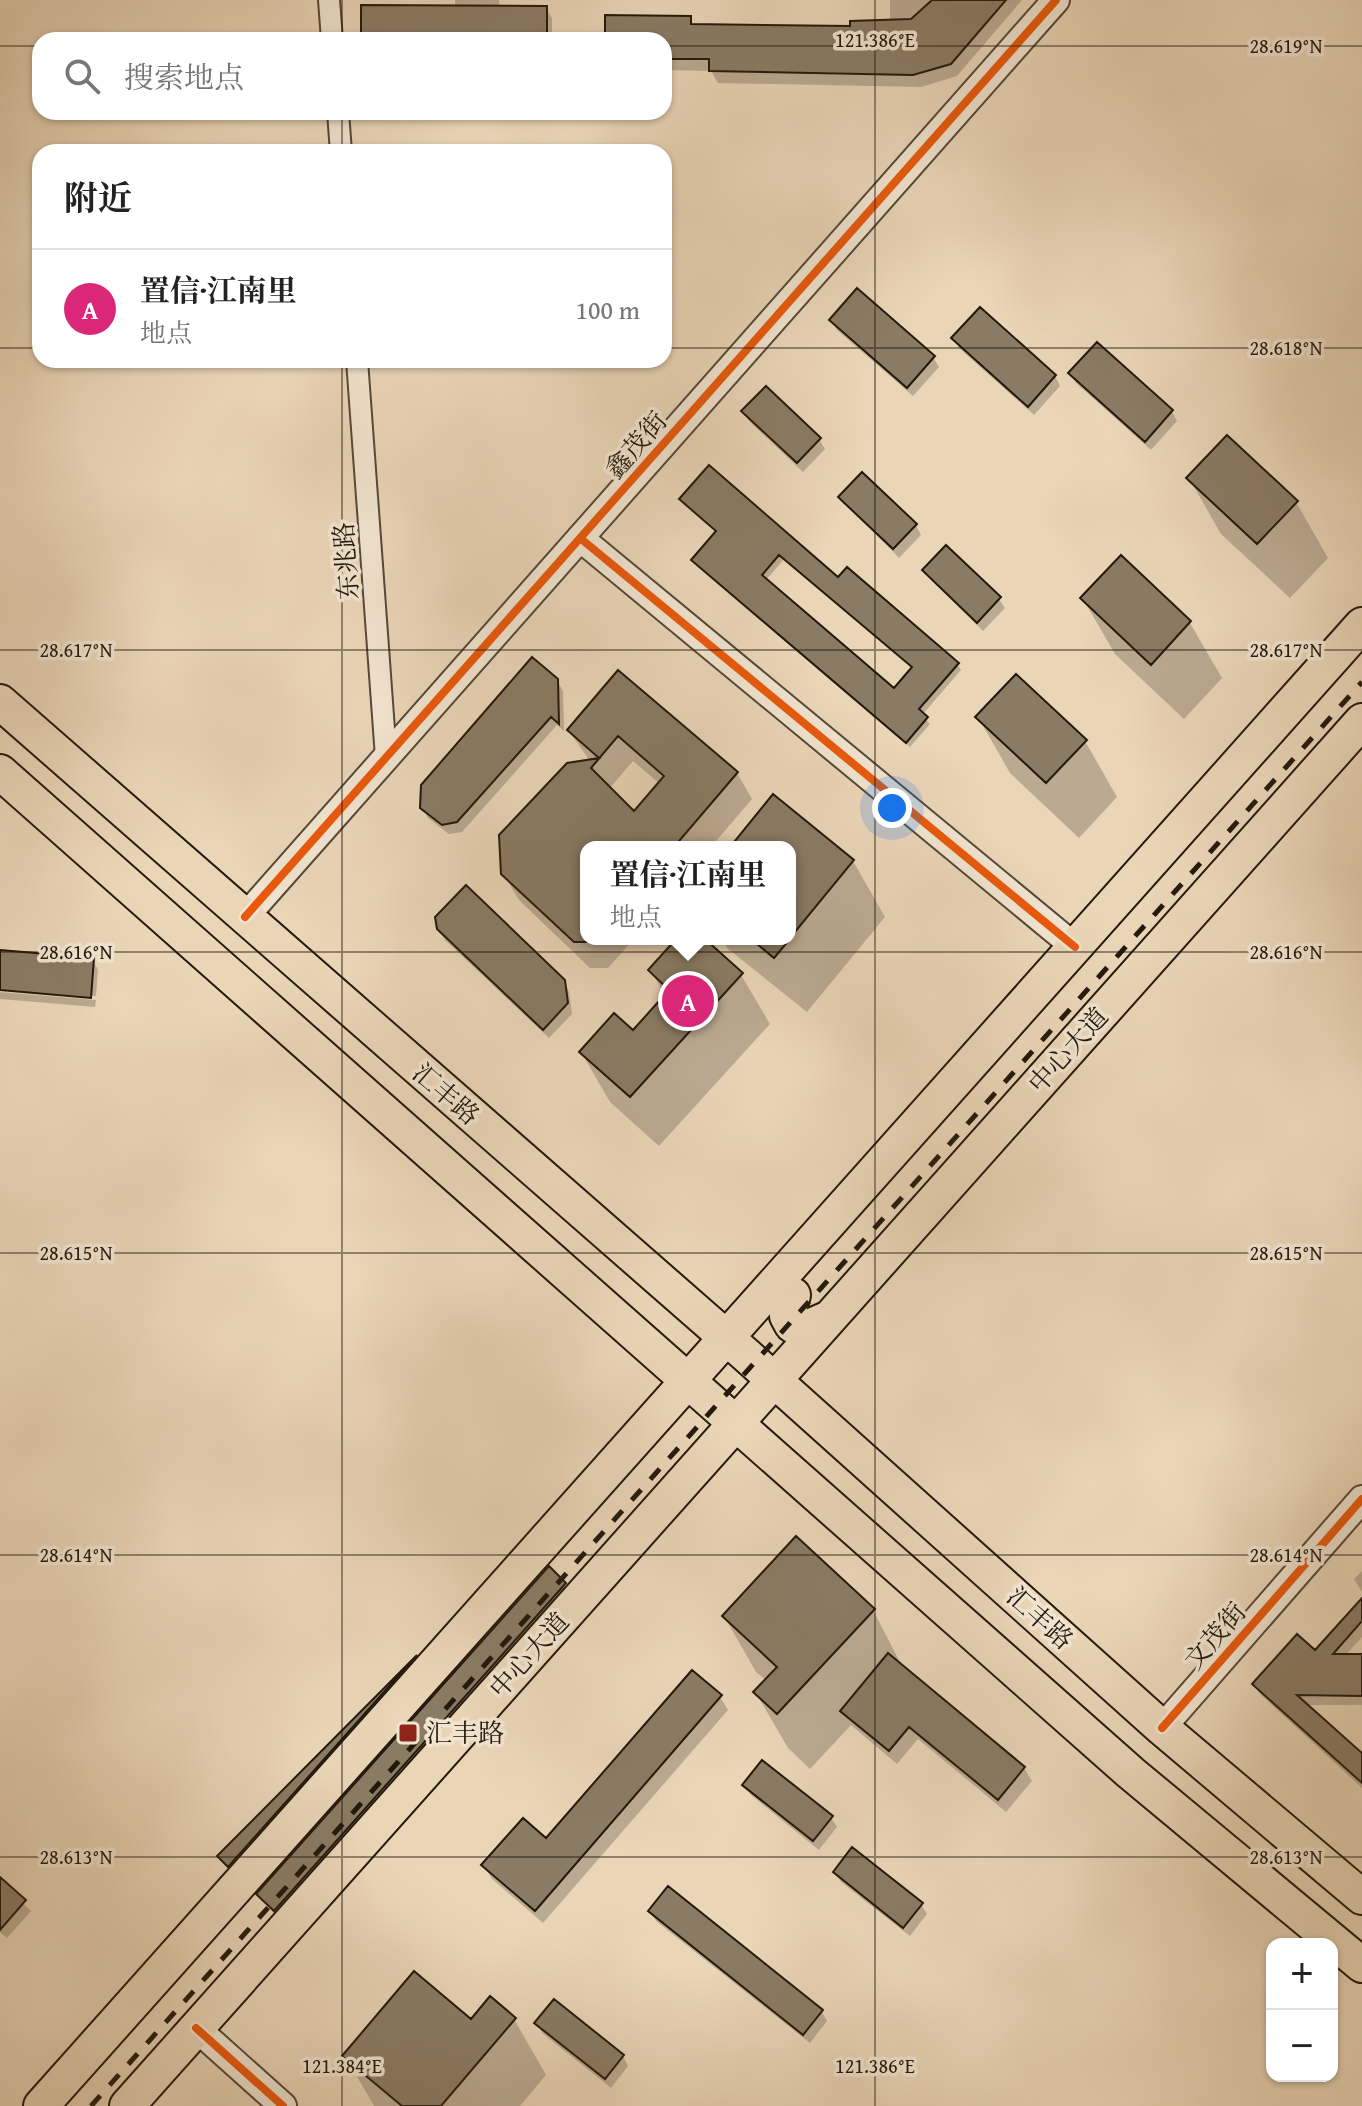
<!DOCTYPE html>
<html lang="zh">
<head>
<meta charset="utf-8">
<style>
  body { margin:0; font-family:"Gentium Book Plus","Noto Serif SC",serif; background:#f2f2f2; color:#222 }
  .controls { position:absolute; right:24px; bottom:24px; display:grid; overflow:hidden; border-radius:16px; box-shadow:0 2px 6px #0004 }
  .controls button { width:72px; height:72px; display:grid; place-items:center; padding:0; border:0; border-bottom:2px solid #e0e0e0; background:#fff; color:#222; font:40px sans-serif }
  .you { position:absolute; left:892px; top:808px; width:28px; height:28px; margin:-20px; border:6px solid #fff; border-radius:50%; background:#1a73e8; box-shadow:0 0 0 12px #1a73e833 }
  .badge { display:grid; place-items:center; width:52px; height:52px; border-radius:50%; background:#db2777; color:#fff; font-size:26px; font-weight:700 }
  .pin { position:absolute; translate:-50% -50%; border:4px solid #fff; box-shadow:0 2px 8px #0006 }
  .popup { position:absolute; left:580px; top:841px; width:216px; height:104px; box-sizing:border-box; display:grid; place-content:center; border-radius:16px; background:#fff; filter:drop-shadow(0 2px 6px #0005); font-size:26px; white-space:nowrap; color:#767676 }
  .popup b { font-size:30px; color:#222 }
  .popup::after { content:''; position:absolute; left:50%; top:100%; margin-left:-16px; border:16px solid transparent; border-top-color:#fff }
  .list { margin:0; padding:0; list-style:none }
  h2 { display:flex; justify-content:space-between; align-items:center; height:104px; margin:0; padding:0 32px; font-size:34px }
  h2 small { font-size:26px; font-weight:400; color:#767676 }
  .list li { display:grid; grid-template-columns:52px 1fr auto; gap:24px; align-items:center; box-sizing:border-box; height:120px; padding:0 32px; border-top:2px solid #e0e0e0 }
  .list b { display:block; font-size:30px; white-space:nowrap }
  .list p { margin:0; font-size:26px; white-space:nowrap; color:#767676 }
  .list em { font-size:26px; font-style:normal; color:#767676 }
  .icon { flex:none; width:44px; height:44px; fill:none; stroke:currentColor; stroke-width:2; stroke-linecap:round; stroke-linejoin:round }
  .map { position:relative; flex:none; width:1362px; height:2106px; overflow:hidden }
  .search { position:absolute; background:#fff; box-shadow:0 2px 6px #0004; left:32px; top:32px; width:640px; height:88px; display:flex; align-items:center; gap:20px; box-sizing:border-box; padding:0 28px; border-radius:24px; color:#767676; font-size:30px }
  .panel { position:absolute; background:#fff; box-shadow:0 2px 6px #0004; left:32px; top:144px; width:640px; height:224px; border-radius:24px }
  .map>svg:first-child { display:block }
  .shadow { fill:#0003; fill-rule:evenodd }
  .building { fill:#8a7b64; stroke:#23190b; stroke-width:2; fill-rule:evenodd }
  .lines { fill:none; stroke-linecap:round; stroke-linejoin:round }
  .minor-casing { stroke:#554836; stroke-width:24 }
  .tertiary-casing { stroke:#554836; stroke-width:30 }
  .primary-casing { stroke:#23190b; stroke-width:38 }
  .minor { stroke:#f1e4d0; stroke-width:20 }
  .tertiary { stroke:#f1e4d0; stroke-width:26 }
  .primary { stroke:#ead5b7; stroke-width:34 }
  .rail { stroke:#23190b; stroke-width:5; stroke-dasharray:14 14; stroke-linecap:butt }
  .cycleway-casing { stroke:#f1e4d0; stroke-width:13 }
  .cycleway { stroke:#e8590c; stroke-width:8 }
  .ticks { fill:none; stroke:#23190b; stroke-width:2; stroke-opacity:0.45 }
  .poi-dot { fill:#8f2418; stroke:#f1e4d0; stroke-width:3 }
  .labels { text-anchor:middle; stroke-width:7; stroke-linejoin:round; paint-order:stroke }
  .street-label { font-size:26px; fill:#23190b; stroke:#f1e4d0 }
  .poi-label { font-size:26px; fill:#23190b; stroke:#f1e4d0; text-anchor:start }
  .ticks-label { font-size:20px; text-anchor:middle; fill:#23190b; stroke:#f1e4d0; stroke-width:7; stroke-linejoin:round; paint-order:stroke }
</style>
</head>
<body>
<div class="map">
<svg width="1362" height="2106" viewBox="0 0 1362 2106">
  <rect width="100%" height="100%" fill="#ead5b7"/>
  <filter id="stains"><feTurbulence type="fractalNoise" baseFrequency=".0025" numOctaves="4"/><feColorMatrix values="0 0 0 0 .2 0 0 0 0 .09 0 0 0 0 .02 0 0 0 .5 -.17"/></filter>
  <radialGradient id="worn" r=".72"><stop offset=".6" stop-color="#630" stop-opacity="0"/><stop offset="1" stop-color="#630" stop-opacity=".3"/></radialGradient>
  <path class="shadow" d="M455 0H499V8H546L552 18V40H363L455 6Z
    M890 0H1022L957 76 921 87 718 83 711 71 664 70V40H607L690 18 694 26 852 28 890 22Z
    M832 321 933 357 939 367 913 396 837 330Z
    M954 338 1055 376 1060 386 1034 415 959 348Z
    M1097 344 1172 412 1177 421 1151 450 1076 383 1071 373Z
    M744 411 819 439 825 449 803 472 749 421Z
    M1189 478 1296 502 1328 558 1290 598 1221 534Z
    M840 497 916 525 921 535 899 558Z
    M681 499 839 580 957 664 961 670 922 715 930 724 910 747 697 566 694 560 717 533ZM784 559 913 669 894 691 766 580Z
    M1121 558 1190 623 1222 678 1184 719 1115 654 1083 599Z
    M924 571 999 599 1005 608 983 631Z
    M618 673 737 773 752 799 711 847H586V939H634L608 968H590L519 900 503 873 590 761 569 731ZM633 761 660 784 634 814 609 789Z
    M557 681 563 691 564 731 557 725 462 832 449 834 428 818 422 807Z
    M978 717 1085 741 1117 797 1079 838 1010 773Z
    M773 797 853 861 885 917 807 1012 727 948 722 939H790V847H732Z
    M438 929 563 981 569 992 572 1014 549 1038 445 940Z
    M679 939H702L741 975 770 1024 659 1146 610 1102 581 1052 633 1033 666 997 650 970Z
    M0 952 93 960 98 970 96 996 0 988Z
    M0 992 96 1000 95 1007 0 999Z
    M549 1569 573 1598 282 1923 259 1895Z
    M1362 1571V1592L1354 1579Z
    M1362 1601V1637L1345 1656H1362V1705H1304L1362 1756V1788L1260 1694 1254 1685 1315 1653Z
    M873 1610 903 1668 1024 1768 1032 1781 1006 1812 918 1739 897 1764 851 1725 810 1769 788 1748 756 1693 767 1681 756 1672 724 1616Z
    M416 1658 423 1669 236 1879 220 1857Z
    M720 1697 728 1710 543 1923 492 1879 484 1866 546 1841Z
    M745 1785 831 1818 837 1827 819 1850 751 1795Z
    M835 1872 921 1904 927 1914 910 1936 841 1882Z
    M0 1880 31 1911 7 1938 0 1932Z
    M651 1911 822 2012 827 2021 810 2043 656 1921Z
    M514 2019 546 2075 520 2106H374L345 2056 471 2022Z
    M537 2023 623 2056 628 2066 611 2088 542 2033Z"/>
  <path class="building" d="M932 0H1006L951 64 913 75 709 71V59H664V40H605V15L691 16V24L850 26V21L911 19Z
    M361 5 547 6V40H361Z
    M857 288 935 356 907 388 829 320Z
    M980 307 1056 375 1028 407 951 338Z
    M1097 342 1173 410 1145 442 1068 373Z
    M766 386 821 438 797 463 741 411Z
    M1227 435 1298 501 1257 544 1186 478Z
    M709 465 838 577 847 567 959 663 919 709 928 717 906 743 691 560 716 531 679 499ZM779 555 912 667 894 688 762 575Z
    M862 472 917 524 893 549 838 497Z
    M946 545 1001 597 977 623 922 570Z
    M1121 555 1191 621 1151 665 1080 598Z
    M532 657 558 679 559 724 551 717 457 822 442 825 420 808 421 785Z
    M618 670 738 772 674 847H586V942H574L501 874 499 835 567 763 599 758 567 730ZM618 736 664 776 634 811 591 768Z
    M1016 674 1087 740 1046 783 975 717Z
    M773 794 854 860 790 938V847H730Z
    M466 885 565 980 568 1003 543 1030 437 929 435 917Z
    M676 939H705L743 973 630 1097 579 1052 614 1013 633 1030 669 990 648 970Z
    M751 939H790L774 958Z
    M0 950 94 958 91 998 0 990Z
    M796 1536 875 1609 777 1714 753 1692 777 1667 722 1616Z
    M549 1566 566 1583 274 1911 256 1894Z
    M1362 1598V1621L1333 1654H1362V1696L1297 1695 1362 1753V1783L1252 1684 1297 1634 1315 1650Z
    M888 1653 1025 1767 998 1800 909 1727 889 1751 840 1711Z
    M417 1655 228 1867 217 1856Z
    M692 1670 722 1695 535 1911 481 1865 523 1818 546 1838Z
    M762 1760 833 1816 813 1841 742 1785Z
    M852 1847 923 1903 903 1928 833 1872Z
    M0 1877 26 1900 0 1930Z
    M668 1886 823 2010 803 2035 648 1911Z
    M414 1971 471 2019 490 1996 516 2018 441 2106H402L342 2056Z
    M554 1999 624 2055 605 2079 534 2023Z"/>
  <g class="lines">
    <g class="minor-casing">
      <path id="minor" d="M329 0 332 40
        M338 112 341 152
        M357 360 386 757"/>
    </g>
    <g class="tertiary-casing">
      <path id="tertiary" d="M580 538 1075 947
        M245 917 1056 0
        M1162 1728 1362 1499
        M196 2028 283 2106"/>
    </g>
    <g class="primary-casing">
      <path id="primary" d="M0 702 745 1354 1162 1728 1362 1897
        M0 772 1131 1773 1362 1965
        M793 1295 787 1316 792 1325 802 1330 827 1319
        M41 2106 1362 625
        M127 2106 1362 721"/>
    </g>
    <use href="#minor" class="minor"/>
    <use href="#tertiary" class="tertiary"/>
    <use href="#primary" class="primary"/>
    <path class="rail" d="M91 2106 1362 682"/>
    <g class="cycleway-casing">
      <path id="cycleway" d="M580 538 1075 947
        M245 917 1056 0
        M1162 1728 1362 1499
        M196 2028 283 2106"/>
    </g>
    <use href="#cycleway" class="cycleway"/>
  </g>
  <path class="ticks" d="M342 0V40M875 0V2106M0 46H40M664 46H1362M342 112V152M0 348H40M664 348H1362M342 360V2106M0 650H1362M0 952H1362M0 1253H1362M0 1555H1362M0 1857H1362"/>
  <rect class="poi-dot" x="398" y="1723" width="20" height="20" rx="4"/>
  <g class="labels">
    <g class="street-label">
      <text transform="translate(636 445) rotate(-49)" y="9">鑫茂街</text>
      <text transform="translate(346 561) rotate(-94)" y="9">东兆路</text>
      <text transform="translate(1068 1050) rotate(-48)" y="9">中心大道</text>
      <text transform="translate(446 1094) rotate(41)" y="9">汇丰路</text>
      <text transform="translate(1040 1618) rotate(42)" y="9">汇丰路</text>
      <text transform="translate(1215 1636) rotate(-49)" y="9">文茂街</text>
      <text transform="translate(529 1655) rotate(-48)" y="9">中心大道</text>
    </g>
    <g class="poi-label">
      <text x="426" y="1742">汇丰路</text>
    </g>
  </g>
  <g class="ticks-label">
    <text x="875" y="47">121.386°E</text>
    <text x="1286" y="53">28.619°N</text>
    <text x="1286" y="355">28.618°N</text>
    <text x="76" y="657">28.617°N</text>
    <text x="1286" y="657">28.617°N</text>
    <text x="76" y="959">28.616°N</text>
    <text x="1286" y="959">28.616°N</text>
    <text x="76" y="1260">28.615°N</text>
    <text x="1286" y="1260">28.615°N</text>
    <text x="76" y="1562">28.614°N</text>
    <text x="1286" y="1562">28.614°N</text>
    <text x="76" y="1864">28.613°N</text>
    <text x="1286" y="1864">28.613°N</text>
    <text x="342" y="2073">121.384°E</text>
    <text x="875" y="2073">121.386°E</text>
  </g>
  <rect width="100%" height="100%" filter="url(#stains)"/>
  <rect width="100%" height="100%" fill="url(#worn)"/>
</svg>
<div class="controls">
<button>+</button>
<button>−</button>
</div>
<div class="you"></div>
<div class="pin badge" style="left:688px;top:1001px">A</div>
<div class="popup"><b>置信·江南里</b>地点</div>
<div class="search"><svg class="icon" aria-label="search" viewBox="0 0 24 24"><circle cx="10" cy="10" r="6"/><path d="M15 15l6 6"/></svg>搜索地点</div>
<section class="panel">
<h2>附近<small></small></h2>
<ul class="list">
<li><span class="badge">A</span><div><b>置信·江南里</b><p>地点</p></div><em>100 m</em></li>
</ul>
</section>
</div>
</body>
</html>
